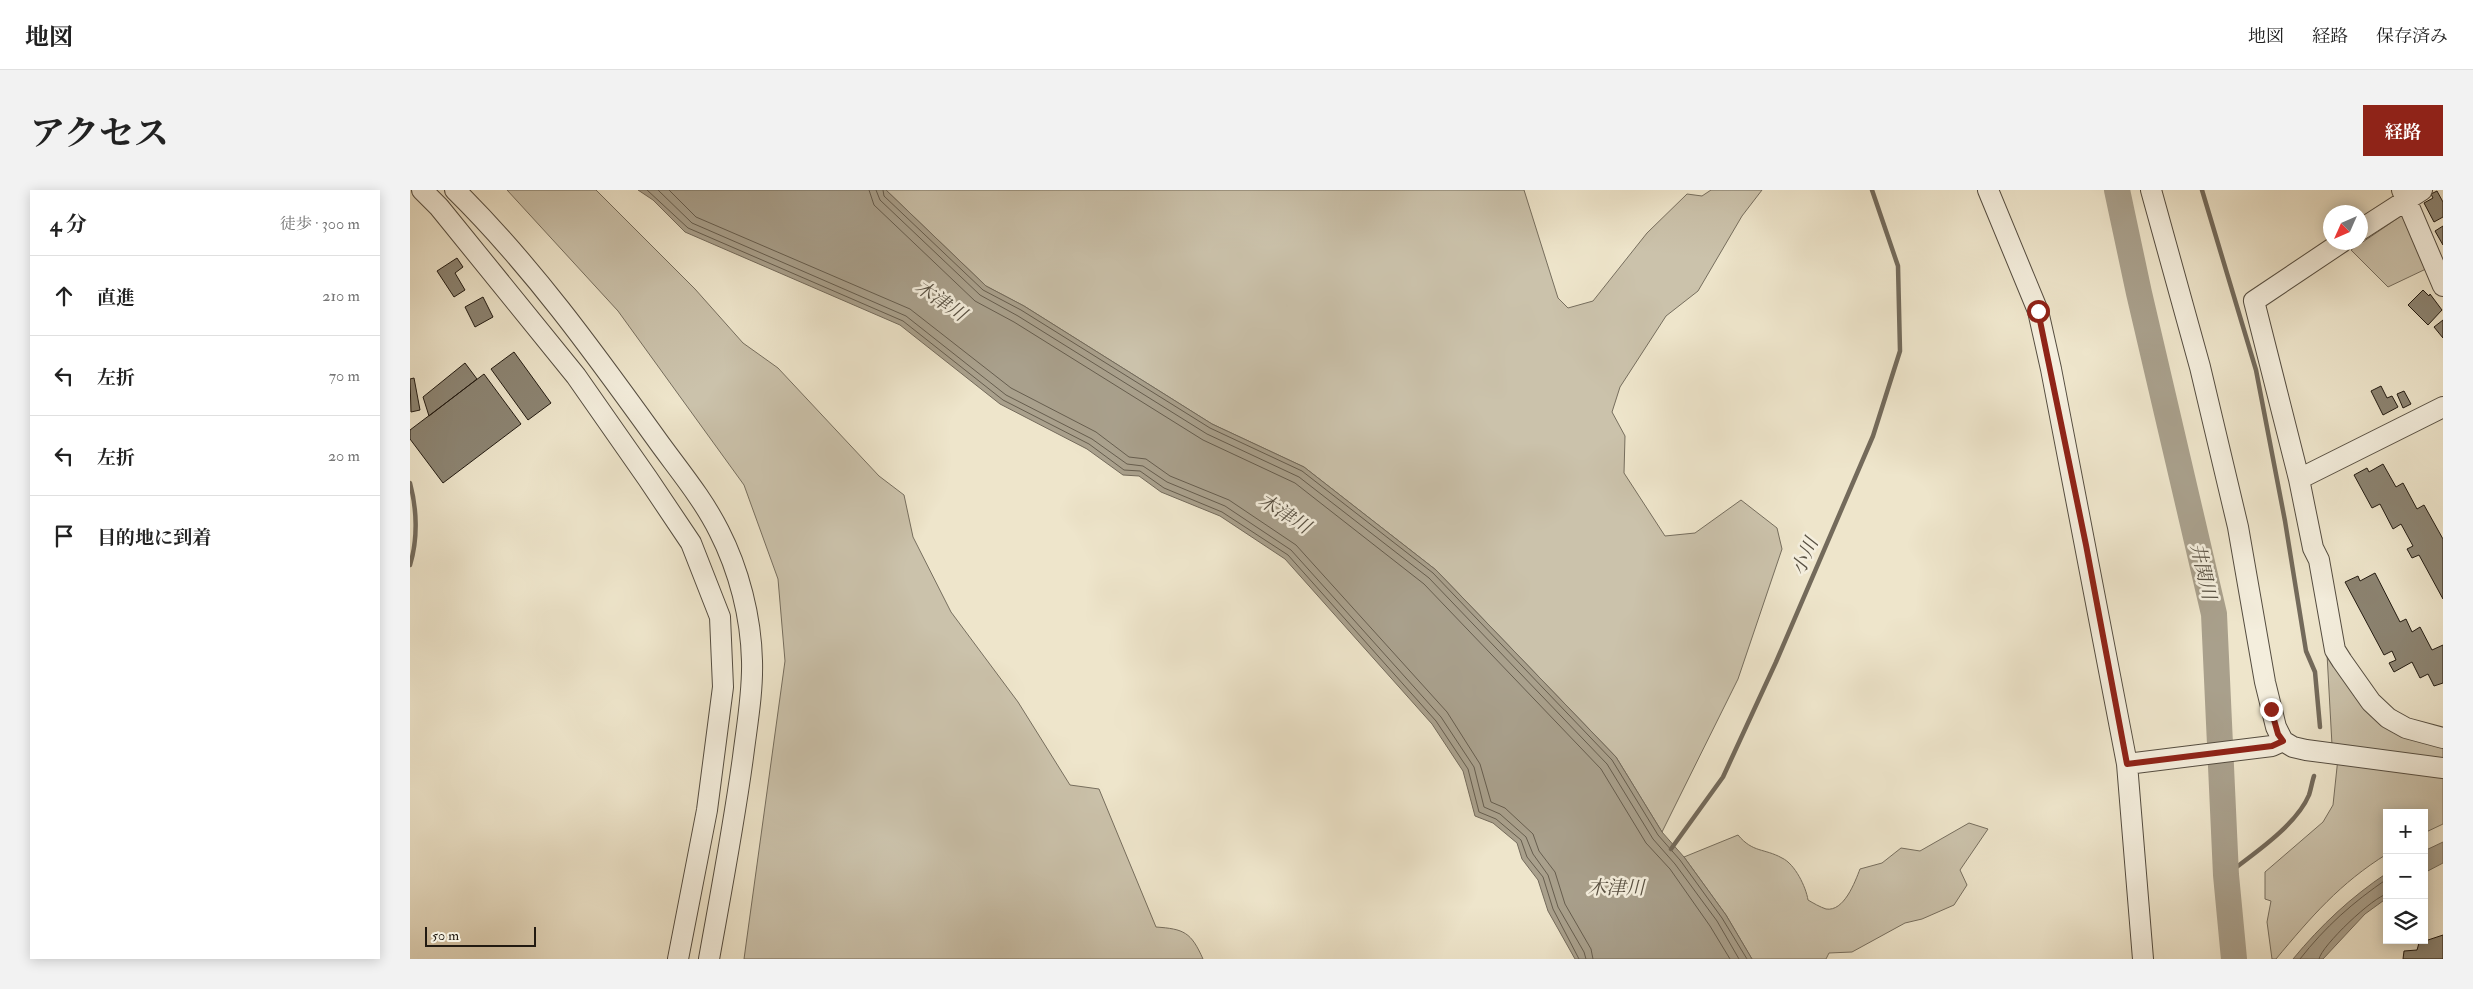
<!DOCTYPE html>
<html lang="ja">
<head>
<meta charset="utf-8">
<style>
  body { margin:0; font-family:"IM FELL Double Pica","Noto Serif JP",serif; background:#f2f2f2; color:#222 }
  .controls { position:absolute; right:15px; bottom:15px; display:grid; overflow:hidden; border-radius:0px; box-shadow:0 2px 12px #0003 }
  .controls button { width:45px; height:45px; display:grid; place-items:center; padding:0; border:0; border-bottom:1px solid #e0e0e0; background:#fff; color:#222; font:25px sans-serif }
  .compass { position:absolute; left:1913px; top:15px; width:45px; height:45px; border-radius:50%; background:#fff; box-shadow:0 2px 12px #0003; rotate:225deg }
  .scale { position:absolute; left:15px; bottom:12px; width:111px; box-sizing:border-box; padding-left:5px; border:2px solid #221a11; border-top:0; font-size:14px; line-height:18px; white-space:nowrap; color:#221a11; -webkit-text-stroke:4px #f4eedd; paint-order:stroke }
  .stop { position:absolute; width:15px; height:15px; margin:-11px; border:4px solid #8f2418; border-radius:50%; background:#fff }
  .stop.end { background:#8f2418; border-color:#fff; box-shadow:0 1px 5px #0008 }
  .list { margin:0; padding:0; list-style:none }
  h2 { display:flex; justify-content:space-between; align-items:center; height:65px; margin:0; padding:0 20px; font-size:21px }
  h2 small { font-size:16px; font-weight:400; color:#767676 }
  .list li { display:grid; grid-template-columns:32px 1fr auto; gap:15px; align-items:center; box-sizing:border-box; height:80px; padding:0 20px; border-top:1px solid #e0e0e0 }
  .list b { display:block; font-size:19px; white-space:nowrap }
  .list em { font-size:16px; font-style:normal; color:#767676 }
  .icon { flex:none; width:28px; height:28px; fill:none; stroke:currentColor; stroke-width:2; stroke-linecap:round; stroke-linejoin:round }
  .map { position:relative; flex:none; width:2033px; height:769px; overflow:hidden; border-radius:0px }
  header { display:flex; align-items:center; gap:30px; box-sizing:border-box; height:70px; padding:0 25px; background:#fff; border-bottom:1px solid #e0e0e0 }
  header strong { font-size:24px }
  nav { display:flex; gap:28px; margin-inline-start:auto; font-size:18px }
  .intro { display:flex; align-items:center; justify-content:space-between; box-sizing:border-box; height:120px; padding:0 30px }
  h1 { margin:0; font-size:35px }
  .button { padding:12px 22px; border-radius:0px; background:#8f2418; color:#fff; font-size:18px; font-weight:700 }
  main { display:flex; gap:30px; padding:0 30px }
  aside { flex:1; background:#fff; border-radius:0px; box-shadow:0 2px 12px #0003 }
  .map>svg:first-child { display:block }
  .green { fill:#cbc2ab; stroke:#766e5e }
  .water { fill:#a9a08c; stroke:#736a5b }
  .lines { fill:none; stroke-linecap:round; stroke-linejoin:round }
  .shore { stroke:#665d4e; stroke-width:1 }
  .stream { stroke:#736a5b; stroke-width:4.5 }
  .river { stroke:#a9a08c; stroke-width:26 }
  .building { fill:#8c8472; stroke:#221a11 }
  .minor-casing { stroke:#554d40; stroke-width:22 }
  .minor { stroke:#f4eedd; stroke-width:20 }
  .route { stroke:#8f2418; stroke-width:6 }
  .labels { text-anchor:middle; stroke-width:5; stroke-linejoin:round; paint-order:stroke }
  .water-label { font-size:19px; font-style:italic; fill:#585042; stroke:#f4eedd }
</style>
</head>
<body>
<header>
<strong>地図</strong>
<nav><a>地図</a><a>経路</a><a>保存済み</a></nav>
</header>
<div class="intro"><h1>アクセス</h1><a class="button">経路</a></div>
<main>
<aside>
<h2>4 分<small>徒歩 · 300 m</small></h2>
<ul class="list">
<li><svg class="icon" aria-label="ahead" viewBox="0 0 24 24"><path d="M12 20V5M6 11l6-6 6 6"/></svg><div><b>直進</b></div><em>210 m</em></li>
<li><svg class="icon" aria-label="left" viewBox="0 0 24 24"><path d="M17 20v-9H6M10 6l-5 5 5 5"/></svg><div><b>左折</b></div><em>70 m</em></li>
<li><svg class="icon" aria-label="left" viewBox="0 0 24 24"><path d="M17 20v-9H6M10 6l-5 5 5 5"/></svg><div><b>左折</b></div><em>20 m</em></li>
<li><svg class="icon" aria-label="arrive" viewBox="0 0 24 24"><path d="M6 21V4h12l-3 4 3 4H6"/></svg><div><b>目的地に到着</b></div></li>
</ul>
</aside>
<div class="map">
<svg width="2033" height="769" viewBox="0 0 2033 769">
  <rect width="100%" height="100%" fill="#eee5cb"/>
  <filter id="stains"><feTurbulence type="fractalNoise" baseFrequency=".004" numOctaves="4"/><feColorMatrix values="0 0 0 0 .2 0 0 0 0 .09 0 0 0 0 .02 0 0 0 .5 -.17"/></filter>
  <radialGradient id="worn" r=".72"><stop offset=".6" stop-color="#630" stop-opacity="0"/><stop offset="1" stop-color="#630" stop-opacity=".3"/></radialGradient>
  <path class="green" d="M97 0H186L285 99 333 153 368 178 469 286 494 305 503 347 541 422 608 512 660 595 689 599 746 737C774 739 781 742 793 769H334L375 471 368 389 334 295 208 121Z
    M476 0H1114L1148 108 1158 118 1183 111 1237 43 1277 4 1292 6 1301 0H1352L1332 26 1288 101 1256 126 1210 197 1202 222 1215 246 1214 283 1255 346 1285 343 1331 310 1367 338 1372 359 1328 489 1252 642 1206 567 1026 380 894 277 802 234 614 116 576 96Z
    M1991 26 1997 28 2018 78 1978 97 1941 60Z
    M1917 464 1930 482 2033 555V571L1922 555Z
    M1928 568 2033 588V634L2014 643V623H1977V664C1930 693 1901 727 1866 769H1862L1857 732 1861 711 1855 709V682L1913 632 1923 615Z
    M1559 633 1578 639 1550 680 1557 695 1544 715 1512 729 1495 733 1442 762 1419 763 1416 769H1342L1316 725 1274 667 1328 645C1343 663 1354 658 1372 668 1385 674 1396 697 1398 710 1403 713 1410 717 1416 719 1434 722 1445 692 1450 679L1472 673 1491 658 1510 661Z"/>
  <path class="water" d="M228 0H476L576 96 614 116 802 234 894 277 1026 380 1206 567 1252 642 1274 667 1316 725 1342 769H1165L1138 721 1128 690 1112 669 1107 653 1083 633 1065 626 1053 581 1022 534 875 369 810 326 751 302 729 286 713 285 677 259 590 214 490 135 275 42 243 10Z
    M2033 652V673L2014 683V661Z
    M1977 683V708L1955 724 1913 769H1883C1911 735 1941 707 1977 683Z"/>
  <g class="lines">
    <path class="shore" d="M237 0 278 38 493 131 593 210 679 254 714 280 730 281 754 298 812 322 878 365 1026 531 1058 579 1069 622 1086 629 1111 650 1117 667 1133 687 1143 719 1169 769
      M248 0 282 33 496 126 596 205 682 249 717 274 733 276 757 292 815 316 881 360 1031 527 1064 577 1074 617 1090 624 1116 647 1123 664 1138 685 1148 717 1174 762 1176 769
      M259 0 286 27 500 119 601 198 686 242 719 267 736 269 760 286 819 310 886 355 1037 522 1070 574 1081 612 1095 618 1123 644 1129 661 1145 682 1155 714 1181 759 1183 769
      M459 0 464 15 565 111 604 132 793 250 885 293 1014 394 1191 579 1236 653 1260 679 1300 736 1320 769
      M466 0 470 10 570 105 608 126 797 244 889 287 1019 388 1197 574 1243 649 1265 674 1307 731 1329 769
      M473 0 474 6 573 100 611 120 800 238 892 281 1023 383 1202 570 1248 645 1270 670 1312 728 1337 769
      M1890 769C1915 737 1943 712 1977 689
      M1909 769C1911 756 1964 706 1977 704"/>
    <path class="stream" d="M1792 0 1846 180 1875 331 1896 461 1905 482 1910 537
      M0 293C7 319 8 349 0 375
      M1261 659 1313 587 1366 472 1463 246 1490 161 1488 76 1462 0
      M1816 685C1842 665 1886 636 1899 605 1901 599 1902 592 1904 586"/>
    <path class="river" d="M1707 0 1729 103 1804 424 1816 685 1824 769"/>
  </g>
  <path class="building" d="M2027 1 2033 12V27L2024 32 2014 13 2023 8 2021 4Z
    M2033 36V55L2025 41Z
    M47 68 53 77 45 83 55 100 44 107 27 81Z
    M2013 100 2019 106 2020 104 2032 120 2018 135 1998 115Z
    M73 107 83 127 65 137 55 117Z
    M2033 130V148L2024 137Z
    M104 162 141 213 118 230 81 179Z
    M55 173 67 189 19 226 13 207Z
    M74 184 111 234 33 293 0 249V240Z
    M4 188 10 220 1 222 0 189Z
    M1971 196 1977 208 1982 206 1988 217 1973 225 1961 201Z
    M1994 201 2001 214 1993 218 1987 204Z
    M1973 274 1986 297 1993 293 2007 319 2014 315 2033 349V409L2009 365 2002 368 1997 359 2003 356 1991 334 1983 339 1970 314 1962 318 1944 285 1957 278 1959 282Z
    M1965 383 1990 432 1996 429 2002 442 2010 437 2022 460 2033 455V493L2024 496 2018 484 2010 488 2002 472 1984 482 1979 473 1986 470 1982 461 1974 465 1935 392 1948 386 1950 391Z
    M2033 745V769H1993L1994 761 2007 760 2009 753Z"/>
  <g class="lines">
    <g class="minor-casing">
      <path id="minor" d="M12 0 29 17 166 186 238 289 281 353 310 427 313 497 297 620 268 769
        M45 0C121 75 183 161 245 247 267 278 292 307 309 341 329 380 341 427 342 471 343 502 337 535 333 567 324 634 311 702 299 769
        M1578 0 1628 121 1641 179 1717 574 1733 769
        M1741 0 1790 177 1828 337 1855 492 1866 537 1873 551 1883 557 1896 560 2033 578
        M1992 0 2033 96
        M1950 40 2012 0
        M1932 52 1844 111 1889 289 1903 358 1909 370 1925 460 1932 471 1961 512 1978 528 1996 538 2033 548
        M1889 289 2033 217
        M1717 574 1862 556 1873 551"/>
    </g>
    <use href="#minor" class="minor"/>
  </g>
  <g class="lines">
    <path class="route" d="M1628 121 1676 355 1717 574 1862 556 1873 551 1868 544 1861 519"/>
  </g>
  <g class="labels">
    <g class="water-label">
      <text transform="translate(531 110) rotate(34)" y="7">木津川</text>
      <text transform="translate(875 323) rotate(32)" y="7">木津川</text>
      <text transform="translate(1394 366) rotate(-66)" y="7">小川</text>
      <text transform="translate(1794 381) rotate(77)" y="7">井関川</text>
      <text x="1206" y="704">木津川</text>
    </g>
  </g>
  <rect width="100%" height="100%" filter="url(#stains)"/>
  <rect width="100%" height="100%" fill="url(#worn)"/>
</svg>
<div class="controls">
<button>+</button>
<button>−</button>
<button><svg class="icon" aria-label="layers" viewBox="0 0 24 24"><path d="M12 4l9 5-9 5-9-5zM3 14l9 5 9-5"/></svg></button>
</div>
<svg class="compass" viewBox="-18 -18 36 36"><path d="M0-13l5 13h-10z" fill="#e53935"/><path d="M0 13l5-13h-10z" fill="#767676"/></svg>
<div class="scale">50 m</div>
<div class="stop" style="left:1628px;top:121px"></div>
<div class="stop end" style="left:1861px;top:519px"></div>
</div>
</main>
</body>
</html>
